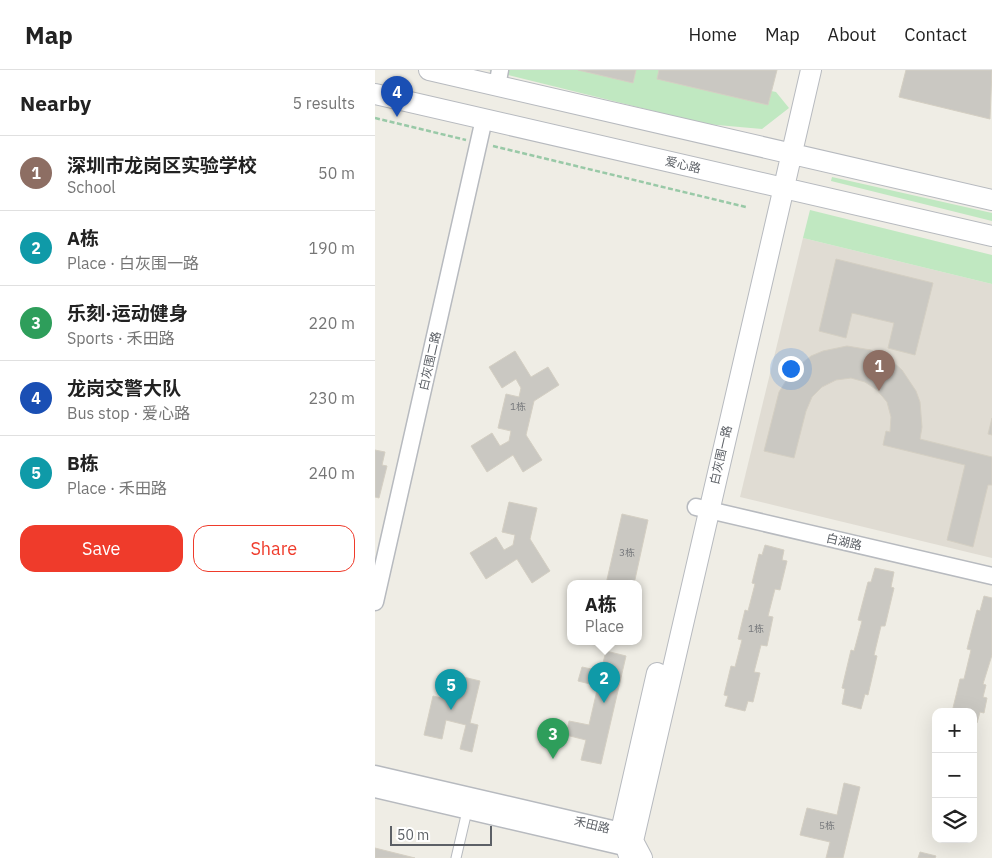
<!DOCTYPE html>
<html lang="en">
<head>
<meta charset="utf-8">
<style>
  body { margin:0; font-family:"IBM Plex Sans","Noto Sans SC",sans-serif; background:#f2f2f2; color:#222 }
  .controls { position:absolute; right:15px; bottom:15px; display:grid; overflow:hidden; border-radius:10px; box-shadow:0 5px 20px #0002 }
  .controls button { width:45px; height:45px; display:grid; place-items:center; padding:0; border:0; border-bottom:1px solid #e0e0e0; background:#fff; color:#222; font:25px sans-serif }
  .scale { position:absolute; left:15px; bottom:12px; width:102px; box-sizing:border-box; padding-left:5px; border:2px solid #5c6066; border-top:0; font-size:14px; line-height:18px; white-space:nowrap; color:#5c6066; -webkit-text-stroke:4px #fff; paint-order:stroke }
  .you { position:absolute; left:415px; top:298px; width:18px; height:18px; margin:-12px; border:4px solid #fff; border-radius:50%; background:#1a73e8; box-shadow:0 0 0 8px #1a73e833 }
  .badge { display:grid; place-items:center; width:32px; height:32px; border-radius:50%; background:#ef3b2b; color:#fff; font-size:16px; font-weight:700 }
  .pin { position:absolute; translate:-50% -41px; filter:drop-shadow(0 1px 2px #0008) }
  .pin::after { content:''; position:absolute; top:26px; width:18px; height:15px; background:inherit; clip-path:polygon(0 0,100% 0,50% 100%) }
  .popup { position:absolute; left:192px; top:510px; width:75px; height:65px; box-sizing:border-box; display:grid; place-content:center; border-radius:10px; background:#fff; filter:drop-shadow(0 1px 4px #0005); font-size:16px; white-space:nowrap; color:#767676 }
  .popup b { font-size:19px; color:#222 }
  .popup::after { content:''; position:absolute; left:50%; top:100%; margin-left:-10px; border:10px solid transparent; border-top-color:#fff }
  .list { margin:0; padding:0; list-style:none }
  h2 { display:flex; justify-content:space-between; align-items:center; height:65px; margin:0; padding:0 20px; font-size:21px }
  h2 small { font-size:16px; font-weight:400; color:#767676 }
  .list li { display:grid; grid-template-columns:32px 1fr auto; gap:15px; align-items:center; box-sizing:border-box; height:75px; padding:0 20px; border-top:1px solid #e0e0e0 }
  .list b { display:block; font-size:19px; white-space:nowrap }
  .list p { margin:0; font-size:16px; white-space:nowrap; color:#767676 }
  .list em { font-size:16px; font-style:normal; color:#767676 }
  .actions { display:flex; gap:10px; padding:15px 20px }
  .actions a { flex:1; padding:11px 0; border:1px solid #ef3b2b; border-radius:15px; text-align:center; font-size:18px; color:#ef3b2b }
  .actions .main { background:#ef3b2b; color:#fff }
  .icon { flex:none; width:28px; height:28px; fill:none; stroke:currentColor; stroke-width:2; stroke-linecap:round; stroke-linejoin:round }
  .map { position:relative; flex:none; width:617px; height:788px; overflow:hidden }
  header { display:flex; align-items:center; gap:30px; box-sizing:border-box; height:70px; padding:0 25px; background:#fff; border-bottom:1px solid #e0e0e0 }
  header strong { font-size:24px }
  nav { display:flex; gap:28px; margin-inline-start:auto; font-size:18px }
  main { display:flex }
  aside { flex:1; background:#fff }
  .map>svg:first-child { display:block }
  .education { fill:#e0dcd3 }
  .green { fill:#c0e8c1 }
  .building { fill:#cac8c2; stroke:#d4cfc3 }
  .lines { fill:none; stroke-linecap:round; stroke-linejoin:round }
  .service-casing { stroke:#b7babf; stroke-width:11 }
  .minor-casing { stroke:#b7babf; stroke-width:19 }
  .tertiary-casing { stroke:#b7babf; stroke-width:22 }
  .path { stroke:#99c9a7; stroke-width:2.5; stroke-dasharray:5 2.5; stroke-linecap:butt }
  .service { stroke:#fff; stroke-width:9 }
  .minor { stroke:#fff; stroke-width:16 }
  .tertiary { stroke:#fff; stroke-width:20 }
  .labels { text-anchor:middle; stroke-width:4.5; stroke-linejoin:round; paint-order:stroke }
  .number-label { font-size:10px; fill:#787a7d }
  .street-label { font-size:12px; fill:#5c6066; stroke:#fff }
</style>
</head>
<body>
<header>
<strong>Map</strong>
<nav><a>Home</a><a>Map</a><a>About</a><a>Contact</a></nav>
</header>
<main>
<aside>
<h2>Nearby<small>5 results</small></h2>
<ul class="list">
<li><span class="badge" style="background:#8d6e63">1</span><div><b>深圳市龙岗区实验学校</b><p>School</p></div><em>50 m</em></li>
<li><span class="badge" style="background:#0f9aa8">2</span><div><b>A栋</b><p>Place · 白灰围一路</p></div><em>190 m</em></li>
<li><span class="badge" style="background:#2e9e5b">3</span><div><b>乐刻·运动健身</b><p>Sports · 禾田路</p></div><em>220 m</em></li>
<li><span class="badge" style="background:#1a4fb4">4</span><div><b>龙岗交警大队</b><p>Bus stop · 爱心路</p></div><em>230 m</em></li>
<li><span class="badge" style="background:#0f9aa8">5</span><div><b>B栋</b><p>Place · 禾田路</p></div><em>240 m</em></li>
</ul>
<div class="actions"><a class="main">Save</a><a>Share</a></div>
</aside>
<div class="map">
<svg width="617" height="788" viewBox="0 0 617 788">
  <rect width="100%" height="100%" fill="#efede5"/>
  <path class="education" d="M428 168 617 214V488L365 427Z"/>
  <path class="green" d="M113 0H302L401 22 414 38 387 59 331 54Z
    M457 107 617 143V151L456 111Z
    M435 140 617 185V214L428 168Z"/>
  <path class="building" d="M203 0H261L258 13Z
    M284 0H402L393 35 282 9Z
    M531 0H617L615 49 524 27Z
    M461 189 558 213 540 285 513 278 519 253 477 243 471 268 444 261Z
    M472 276 496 280 518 292 527 300 541 321 545 332 547 357 545 369 617 387V415H613L598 477 572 470 590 395 508 375 511 361 515 362 516 347 512 332 502 320 490 312 476 308 461 310 447 317 437 327 431 341 419 388 389 381 404 322 417 301 436 286 448 281Z
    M140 281 156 307 173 297 184 315 159 331 151 365 167 390 148 402 138 385 112 402 96 376 117 363 125 376 134 371 136 361 123 358 131 324 144 327 146 318 141 309 127 318 114 297Z
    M617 348V365L613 364Z
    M0 380 10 382 7 395 12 396 4 428 0 427Z
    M134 432 162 438 155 469 175 501 157 513 142 489 111 509 95 483 121 467 129 480 138 475 140 465 127 462Z
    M247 444 273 450 259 514H231Z
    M390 475 409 480 407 490 412 491 405 520 400 519 393 546 398 547 392 576 386 575 379 602 385 603 378 632 373 631 370 641 350 636 353 626 349 625 356 596 360 597 367 570 363 569 370 540 373 541 380 514 377 513 384 484 387 485Z
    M500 498 519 502 516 517 519 518 510 556H506L499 585 502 586 493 625 490 624 486 639 467 634 470 619 467 618 476 580 479 581 487 551 483 550 493 512H496Z
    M609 526 617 528V585L608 614 611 615 608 627 612 628 609 643 605 642 602 653H599L598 655V642H577L585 609H589L596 580 592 579 602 540 605 541Z
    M231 581 251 586 226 694 206 690 211 670 191 665 194 651 214 655 223 616 203 611 207 597 226 601Z
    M84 606 105 611 95 653 103 655 97 682 85 679 91 655 71 650 67 669 49 665 58 626 79 631Z
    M469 713 485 717 468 788H451L455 772 425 765 432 738 462 745Z
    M0 778 40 788H0Z
    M545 782 561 786 560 788H543Z"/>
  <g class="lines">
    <g class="service-casing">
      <path id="service" d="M81 788 92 741"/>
    </g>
    <g class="minor-casing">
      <path id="minor" d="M122 16 125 0
        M321 437 617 506
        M0 532 109 49
        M0 704 246 761 258 771 249 777 0 719"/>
    </g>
    <g class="tertiary-casing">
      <path id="tertiary" d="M54 0 617 130
        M0 24 617 166
        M254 786 246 761 282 603
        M267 788 258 771 436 0"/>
    </g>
    <path class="path" d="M0 48 91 70
      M118 76 371 137"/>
    <use href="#service" class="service"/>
    <use href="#minor" class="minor"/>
    <use href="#tertiary" class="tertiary"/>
  </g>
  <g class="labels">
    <g class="number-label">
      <text x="143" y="340">1栋</text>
      <text x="252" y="486">3栋</text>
      <text x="381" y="562">1栋</text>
      <text x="452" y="759">5栋</text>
    </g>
    <g class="street-label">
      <text transform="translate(308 95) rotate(13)" y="4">爱心路</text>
      <text transform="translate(55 291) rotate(-77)" y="4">白灰围二路</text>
      <text transform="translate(346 385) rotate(-77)" y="4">白灰围一路</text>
      <text transform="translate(469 472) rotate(13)" y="4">白湖路</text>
      <text transform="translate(217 755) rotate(13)" y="4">禾田路</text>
    </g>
  </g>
</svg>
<div class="controls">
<button>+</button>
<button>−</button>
<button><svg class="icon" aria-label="layers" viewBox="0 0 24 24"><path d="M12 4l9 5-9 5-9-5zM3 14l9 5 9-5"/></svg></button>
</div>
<div class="scale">50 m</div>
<div class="you"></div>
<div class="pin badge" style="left:504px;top:321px;background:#8d6e63">1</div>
<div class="pin badge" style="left:229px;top:633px;background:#0f9aa8">2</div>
<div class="popup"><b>A栋</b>Place</div>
<div class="pin badge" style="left:178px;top:689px;background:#2e9e5b">3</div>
<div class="pin badge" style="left:22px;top:47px;background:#1a4fb4">4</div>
<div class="pin badge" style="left:76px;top:640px;background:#0f9aa8">5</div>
</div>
</main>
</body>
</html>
